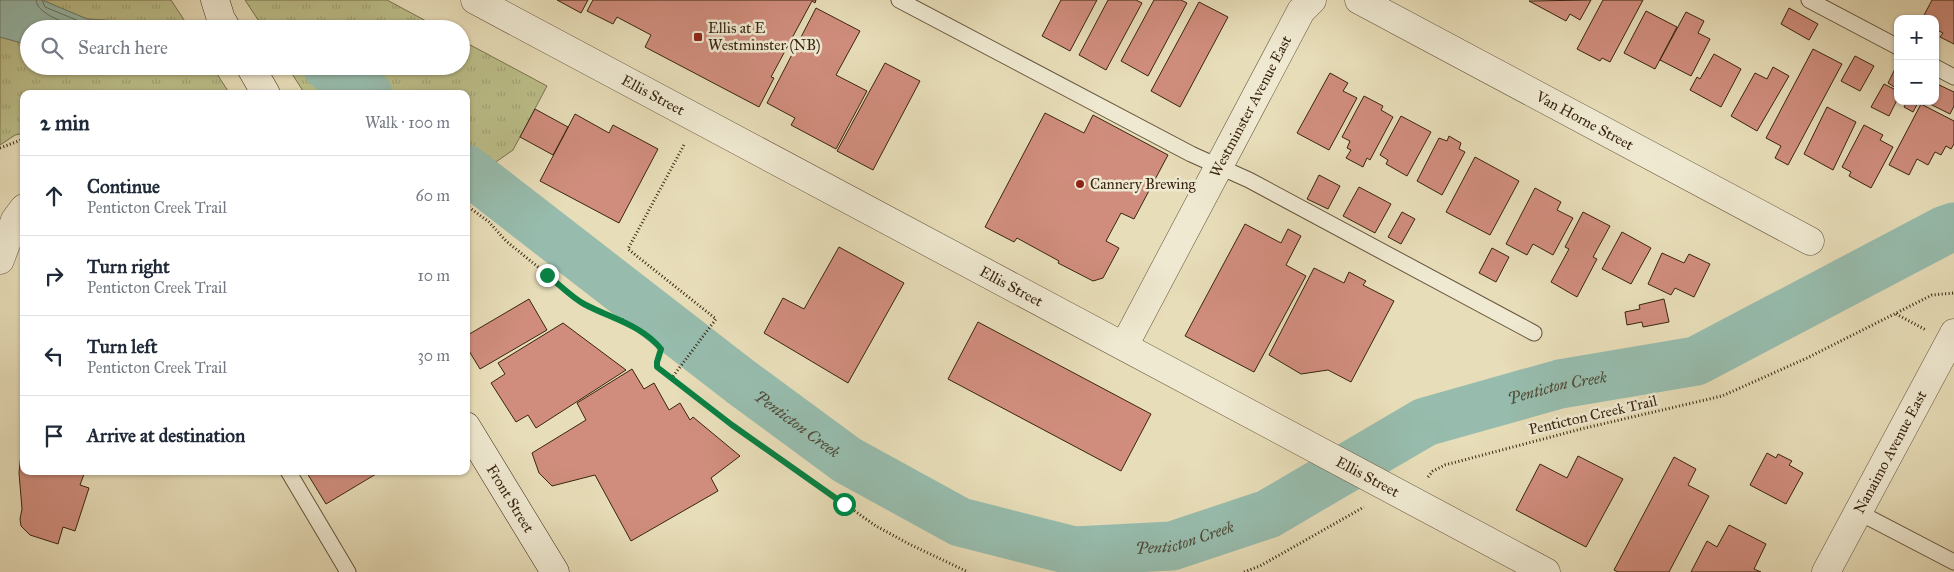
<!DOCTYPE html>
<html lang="en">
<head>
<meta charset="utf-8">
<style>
  body { margin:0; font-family:"IM FELL Great Primer",serif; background:#f2f2f3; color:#1f2937 }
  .controls { position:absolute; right:15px; top:15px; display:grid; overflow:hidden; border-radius:10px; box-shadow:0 1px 4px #0004 }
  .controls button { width:45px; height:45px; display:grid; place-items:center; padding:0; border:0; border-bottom:1px solid #e0e1e3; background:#fff; color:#1f2937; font:25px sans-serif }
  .stop { position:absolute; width:15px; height:15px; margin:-11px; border:4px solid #0b8043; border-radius:50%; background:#fff }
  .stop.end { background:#0b8043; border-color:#fff; box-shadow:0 1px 5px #0008 }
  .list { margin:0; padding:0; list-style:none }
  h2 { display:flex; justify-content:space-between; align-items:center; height:65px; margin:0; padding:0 20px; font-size:21px }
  h2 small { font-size:16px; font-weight:400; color:#747a83 }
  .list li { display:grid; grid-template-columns:32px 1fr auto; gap:15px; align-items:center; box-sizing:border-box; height:80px; padding:0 20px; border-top:1px solid #e0e1e3 }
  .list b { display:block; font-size:19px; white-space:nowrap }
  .list p { margin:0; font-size:16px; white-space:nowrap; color:#747a83 }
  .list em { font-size:16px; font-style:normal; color:#747a83 }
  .icon { flex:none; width:28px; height:28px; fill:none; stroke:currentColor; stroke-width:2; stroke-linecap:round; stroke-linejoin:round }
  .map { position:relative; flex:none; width:1954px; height:572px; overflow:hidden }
  .search { position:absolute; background:#fff; box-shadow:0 1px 4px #0004; left:20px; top:20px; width:450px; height:55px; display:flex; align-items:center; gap:12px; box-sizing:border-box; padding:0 18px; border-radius:28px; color:#747a83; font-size:19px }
  .panel { position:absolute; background:#fff; box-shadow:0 1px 4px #0004; left:20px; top:90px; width:450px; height:385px; border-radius:10px }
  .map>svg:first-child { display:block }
  .park { fill:url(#park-tufts); stroke:#7a724e }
  .water { fill:#97bcad; stroke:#71806f }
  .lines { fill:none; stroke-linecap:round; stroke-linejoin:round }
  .shore { stroke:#68705f; stroke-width:1 }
  .river { stroke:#97bcad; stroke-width:49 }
  .building { fill:#d08d7d; stroke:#392511 }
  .lane-casing { stroke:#64533b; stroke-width:17 }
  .street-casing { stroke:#64533b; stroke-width:29 }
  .secondary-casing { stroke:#392511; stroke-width:29 }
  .path { stroke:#392511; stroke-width:3; stroke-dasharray:1 2.5; stroke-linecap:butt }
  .lane { stroke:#efe9d1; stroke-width:15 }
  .street { stroke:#efe9d1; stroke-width:28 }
  .secondary { stroke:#efe9d1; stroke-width:28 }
  .route { stroke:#0b8043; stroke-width:6 }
  .poi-dot { fill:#8f2418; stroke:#efe9d1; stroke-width:2 }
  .labels { text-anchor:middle; stroke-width:5; stroke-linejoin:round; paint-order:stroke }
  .poi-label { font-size:15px; fill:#392511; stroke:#efe9d1; text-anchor:start }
  .street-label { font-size:15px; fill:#392511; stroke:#efe9d1 }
  .water-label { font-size:16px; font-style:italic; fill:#504b38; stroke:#efe9d1 }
</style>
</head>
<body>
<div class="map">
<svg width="1954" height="572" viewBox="0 0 1954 572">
  <defs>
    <pattern id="park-tufts" width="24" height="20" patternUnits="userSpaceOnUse" patternTransform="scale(1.25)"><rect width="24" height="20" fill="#bcbf8a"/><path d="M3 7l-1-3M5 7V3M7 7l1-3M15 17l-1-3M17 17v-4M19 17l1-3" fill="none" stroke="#a2a476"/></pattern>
  </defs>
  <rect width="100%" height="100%" fill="#e7ddb8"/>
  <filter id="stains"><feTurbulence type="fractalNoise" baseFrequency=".004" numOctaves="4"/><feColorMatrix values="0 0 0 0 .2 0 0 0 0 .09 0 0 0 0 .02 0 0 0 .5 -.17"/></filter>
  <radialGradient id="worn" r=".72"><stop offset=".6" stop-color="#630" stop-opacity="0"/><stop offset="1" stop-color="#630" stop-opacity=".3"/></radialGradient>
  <path class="park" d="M42 0H171L188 26 87 19Z
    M245 0H387L441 29H264Z
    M0 37 29 45V66H116L135 71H215L230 94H24V133L15 135 0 145Z
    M461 40 547 86 513 150 466 183V94H305L287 66H461Z"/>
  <path class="water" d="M0 0H42L87 19 188 26 189 29H29V45L0 37Z
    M116 66H212L215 71H135Z"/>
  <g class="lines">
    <path class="shore" d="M36 0C37 15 68 23 81 29
      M42 0 45 7 86 24 155 29"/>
    <g class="river">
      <path d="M327 66 368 94"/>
      <path id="s1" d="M466 169 741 382 847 460 960 522 1074 551 1172 546 1268 514 1425 422 1560 384 1696 361 1945 230 1954 227"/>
    </g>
  </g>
  <path class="building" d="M557 0H588L581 13Z
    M593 0H816L815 3 812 1 771 77 774 78 759 107 645 47 651 35 617 17 613 24 587 11Z
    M1061 0H1097L1070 51 1042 36Z
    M1108 0H1136L1142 3 1106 70 1079 55Z
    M1154 0H1181L1187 3 1148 76 1121 61Z
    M1591 0 1580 20 1570 14 1566 21 1529 1Z
    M1603 0H1643L1610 62 1602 58 1600 61 1577 49Z
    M1932 0H1954V44L1940 37 1943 33 1935 29V19H1922Z
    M1199 2 1228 17 1180 107 1151 91Z
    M816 8 860 31 836 75 867 91 836 149 791 125 795 118 767 103Z
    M1789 8 1818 24 1809 40 1781 24Z
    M1646 11 1677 27 1655 69 1624 53Z
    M1686 12 1704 21 1698 33 1710 39 1691 76 1660 60Z
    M1813 49 1842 64 1788 165 1775 158 1781 146 1766 138Z
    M1714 54 1741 69 1721 107 1690 90 1697 77 1700 79Z
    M1855 56 1874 66 1860 91 1841 81Z
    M885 63 920 81 873 170 837 151Z
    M1773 67 1789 76 1757 131 1731 116 1755 73 1767 79Z
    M1896 67 1898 84 1896 88 1888 83Z
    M1330 73 1348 83 1343 91 1357 98 1329 150 1297 133Z
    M1935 83 1954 92V106L1950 114 1924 101H1935Z
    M1884 84 1898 91V98L1889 116 1871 107Z
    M1364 96 1383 106 1381 110 1393 117 1370 160 1367 158 1363 167 1346 158 1351 150 1347 148 1350 141 1342 137Z
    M1907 101H1919L1913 112 1904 107Z
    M1921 104 1954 121V144L1951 149 1946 146 1941 155 1935 152 1928 165 1917 159 1909 175 1889 165Z
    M1827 107 1856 122 1833 170 1804 154Z
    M535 109 568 127 553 155 520 137Z
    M1045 113 1084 133 1093 115 1168 155 1134 219 1121 213 1106 241 1119 248 1103 278 1093 281 1058 263 1059 261 1017 238 1014 242 985 227Z
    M575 114 609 133 613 125 658 149 619 223 540 181Z
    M1401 116 1431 132 1407 176 1386 164 1388 160 1380 155Z
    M1864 125 1883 135 1880 140 1893 147 1871 188 1849 176 1851 172 1842 167Z
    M1449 136 1461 143 1459 149 1465 152 1442 195 1417 181 1439 138 1447 141Z
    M1475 157 1519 181 1490 235 1446 212Z
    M1319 175 1340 186 1328 209 1307 199Z
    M1359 187 1391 204 1375 233 1343 216Z
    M1535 188 1561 202 1557 210 1573 218 1553 255 1533 244 1527 255 1506 244Z
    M1402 212 1415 219 1401 244 1388 237Z
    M1583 212 1610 226 1593 257 1597 259 1577 297 1551 282 1569 249 1565 247Z
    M1245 224 1281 243 1288 229 1301 236 1286 265 1306 276 1254 372 1185 336Z
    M1622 232 1651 248 1631 284 1602 269Z
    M839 247 904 283 848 383 764 333 783 298 804 309Z
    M1492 248 1509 257 1496 282 1479 273Z
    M1662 253 1684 263 1689 254 1710 264 1694 297 1675 288 1671 295 1648 284Z
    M1314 268 1344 283 1349 272 1366 281 1363 285 1394 301 1351 382 1328 370 1301 374 1269 355Z
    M529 299 547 330 480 369 466 346V336Z
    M1664 299 1669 322 1643 327 1642 322 1627 325 1625 312 1640 309 1639 305Z
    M978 322 1151 414 1121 471 948 379Z
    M563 323 626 370 536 428 528 415 516 422 491 383 505 374 498 363Z
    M632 369 644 389 654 383 669 410 680 403 690 420 693 417 740 456 711 478 718 491 631 541 595 475 552 486 539 473 532 453 586 420 577 403Z
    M24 425V471H75L84 474 80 485 89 488 75 531 63 527 58 544 30 535 21 526 20 519 22 509 19 473Z
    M1767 453 1776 458 1778 454 1792 461 1789 465 1803 473 1786 504 1750 485Z
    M1578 456 1623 479 1586 547 1516 510 1540 464 1567 478Z
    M1674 457 1696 469 1688 485 1709 496 1669 572H1618L1614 570Z
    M311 471H381L326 504 307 473Z
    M1729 525 1766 544 1754 569 1761 572H1691L1707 541 1717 547Z"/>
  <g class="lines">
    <g class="lane-casing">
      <path id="lane" d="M899 0 1191 154 1249 180 1534 333
        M1809 0 1898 47
        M1935 67 1954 77
        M288 471 348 572
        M1858 512 1954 562"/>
    </g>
    <g class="street-casing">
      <g id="street">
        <path id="s2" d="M475 0 1546 572"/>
        <path id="s3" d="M1359 0 1810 241"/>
        <path d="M0 260 15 220 24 208"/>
        <path id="s4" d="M1124 346 1301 11 1312 0"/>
        <path id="s5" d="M1826 572 1954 333"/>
      </g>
    </g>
    <g class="secondary-casing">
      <g id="secondary">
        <path d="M215 0 221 19 227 29"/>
        <path d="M250 66 266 94"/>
        <path id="s6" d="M466 426 555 572"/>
      </g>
    </g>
    <path class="path" d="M0 148 24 139
      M466 205 489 222 506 241 581 302 597 311 623 320 656 343 661 349 657 362V367L732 425 876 526 909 544 968 572
      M1896 314 1926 330
      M671 379 716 319 628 249 685 143
      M1428 477 1433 471 1445 465 1581 429 1722 396 1807 358 1932 295 1954 293
      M1244 572 1260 566 1364 507"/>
    <use href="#lane" class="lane"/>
    <use href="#street" class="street"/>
    <use href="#secondary" class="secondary"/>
  </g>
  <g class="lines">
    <path class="route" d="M547 275C559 284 571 297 584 304 610 318 642 325 661 349L657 362V367L732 425 844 504"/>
  </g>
  <g class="poi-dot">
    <rect x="693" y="32" width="10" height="10" rx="2.5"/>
    <circle cx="1080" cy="184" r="5"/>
  </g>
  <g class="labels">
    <g class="poi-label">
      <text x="708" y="33">Ellis at E<tspan x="708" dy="17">Westminster (NB)</tspan></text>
      <text x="1090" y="189">Cannery Brewing</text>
    </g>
    <g class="street-label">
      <text dy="5" stroke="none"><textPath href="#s2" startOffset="202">Ellis Street</textPath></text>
      <text dy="5" stroke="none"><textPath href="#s4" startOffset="271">Westminster Avenue East</textPath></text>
      <text dy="5" stroke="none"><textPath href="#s3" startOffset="256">Van Horne Street</textPath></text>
      <text dy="5" stroke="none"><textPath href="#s2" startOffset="608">Ellis Street</textPath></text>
      <text transform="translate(1593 415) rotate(-13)" y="5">Penticton Creek Trail</text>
      <text dy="5" stroke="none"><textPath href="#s5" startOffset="136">Nanaimo Avenue East</textPath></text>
      <text dy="5" stroke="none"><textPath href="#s2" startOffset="1012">Ellis Street</textPath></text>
      <text dy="5" stroke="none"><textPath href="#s6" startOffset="85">Front Street</textPath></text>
    </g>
    <g class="water-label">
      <text dy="6" stroke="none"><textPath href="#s1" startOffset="1244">Penticton Creek</textPath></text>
      <text dy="6" stroke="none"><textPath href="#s1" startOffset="418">Penticton Creek</textPath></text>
      <text dy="6" stroke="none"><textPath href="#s1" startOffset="838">Penticton Creek</textPath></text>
    </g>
  </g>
  <rect width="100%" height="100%" filter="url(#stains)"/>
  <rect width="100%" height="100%" fill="url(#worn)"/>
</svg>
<div class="controls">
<button>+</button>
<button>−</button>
</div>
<div class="stop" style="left:844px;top:504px"></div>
<div class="stop end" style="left:547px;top:275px"></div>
<div class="search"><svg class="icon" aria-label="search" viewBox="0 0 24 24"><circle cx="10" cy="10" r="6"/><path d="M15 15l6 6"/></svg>Search here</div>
<section class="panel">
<h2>2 min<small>Walk · 100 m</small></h2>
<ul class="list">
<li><svg class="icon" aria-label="ahead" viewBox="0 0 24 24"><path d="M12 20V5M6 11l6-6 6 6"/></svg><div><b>Continue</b><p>Penticton Creek Trail</p></div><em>60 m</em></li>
<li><svg class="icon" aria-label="right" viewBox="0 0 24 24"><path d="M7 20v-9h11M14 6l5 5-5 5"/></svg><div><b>Turn right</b><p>Penticton Creek Trail</p></div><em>10 m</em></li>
<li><svg class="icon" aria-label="left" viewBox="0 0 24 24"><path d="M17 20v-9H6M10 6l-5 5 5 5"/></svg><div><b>Turn left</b><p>Penticton Creek Trail</p></div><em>30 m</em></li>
<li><svg class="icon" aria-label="arrive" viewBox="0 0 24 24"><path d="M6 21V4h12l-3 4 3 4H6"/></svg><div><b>Arrive at destination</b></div></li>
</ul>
</section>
</div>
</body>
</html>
